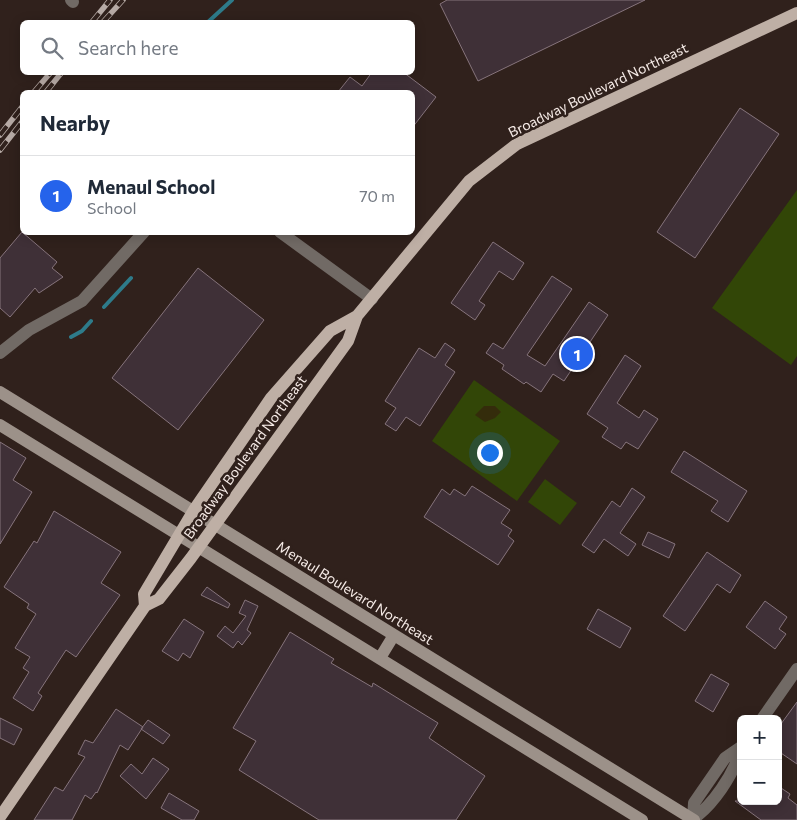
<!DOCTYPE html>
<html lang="en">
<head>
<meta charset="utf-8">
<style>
  body { margin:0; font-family:Commissioner,sans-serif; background:#f2f2f3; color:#1f2937 }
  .controls { position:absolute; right:15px; bottom:15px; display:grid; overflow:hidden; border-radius:8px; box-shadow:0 2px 12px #0003 }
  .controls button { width:45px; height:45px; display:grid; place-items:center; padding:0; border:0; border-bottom:1px solid #e0e1e3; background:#fff; color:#1f2937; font:25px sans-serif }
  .you { position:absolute; left:489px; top:452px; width:18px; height:18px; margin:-12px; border:4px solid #fff; border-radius:50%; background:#1a73e8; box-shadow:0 0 0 8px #1a73e833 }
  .badge { display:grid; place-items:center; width:32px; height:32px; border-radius:50%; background:#2563eb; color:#fff; font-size:16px; font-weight:700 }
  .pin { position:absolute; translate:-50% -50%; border:2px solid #fff; box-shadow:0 1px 5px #0006 }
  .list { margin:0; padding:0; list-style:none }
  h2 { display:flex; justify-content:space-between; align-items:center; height:65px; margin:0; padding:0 20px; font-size:21px }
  h2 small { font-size:16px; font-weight:400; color:#747a83 }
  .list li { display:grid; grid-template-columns:32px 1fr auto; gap:15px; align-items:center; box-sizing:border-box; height:80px; padding:0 20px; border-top:1px solid #e0e1e3 }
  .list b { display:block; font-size:19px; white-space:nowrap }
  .list p { margin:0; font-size:16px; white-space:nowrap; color:#747a83 }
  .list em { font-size:16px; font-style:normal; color:#747a83 }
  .icon { flex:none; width:28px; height:28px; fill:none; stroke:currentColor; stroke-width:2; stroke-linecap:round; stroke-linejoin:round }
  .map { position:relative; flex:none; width:797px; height:820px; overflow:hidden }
  .search { position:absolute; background:#fff; box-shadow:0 2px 12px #0003; left:20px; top:20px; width:395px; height:55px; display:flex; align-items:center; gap:12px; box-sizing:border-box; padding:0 18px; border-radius:8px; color:#747a83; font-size:19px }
  .panel { position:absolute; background:#fff; box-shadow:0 2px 12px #0003; left:20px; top:90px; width:395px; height:145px; border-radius:8px }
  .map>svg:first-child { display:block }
  .green { fill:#324607 }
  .sand { fill:#342c0b }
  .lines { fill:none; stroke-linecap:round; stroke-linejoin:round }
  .stream { stroke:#2e7b8a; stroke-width:4 }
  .building { fill:#3f3037; stroke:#86747c }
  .street { stroke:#716a65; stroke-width:12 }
  .secondary { stroke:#9c9189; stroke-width:12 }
  .primary { stroke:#beafa5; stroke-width:12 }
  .rail-casing { stroke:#b6aaa5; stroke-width:5.5 }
  .rail { stroke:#30211c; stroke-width:4; stroke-dasharray:11; stroke-linecap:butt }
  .labels { text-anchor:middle; stroke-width:5; stroke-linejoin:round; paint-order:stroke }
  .street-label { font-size:14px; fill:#f6ebe7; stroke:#30211c }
</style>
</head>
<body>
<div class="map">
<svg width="797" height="820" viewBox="0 0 797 820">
  <rect width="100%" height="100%" fill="#30211c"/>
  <path class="green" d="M797 190V356L791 365 712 308Z
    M474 380 560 441 517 501 432 441Z
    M545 479 577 503 560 525 528 502Z"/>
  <path class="sand" d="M484 406H495L501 412 495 418 485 422 475 415Z"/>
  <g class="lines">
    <path class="stream" d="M208 22 232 0
      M104 307 131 278
      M71 337 82 331 91 321"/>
  </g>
  <path class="building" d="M447 0H645L478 81 440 4Z
    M372 72H403L436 97 412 128V92H338L350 77 362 86Z
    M740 108 779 134 695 258 657 232Z
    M22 232 57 262 52 268 63 277 39 293 35 288 10 317 0 308V258Z
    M493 242 524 263 513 280 499 271 479 301 485 305 475 320 451 303Z
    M198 268 264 320 178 430 112 378Z
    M552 276 572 289 527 355 545 366 589 302 608 315 564 381 553 374 541 392 526 382 524 384 502 369 504 365 486 353 493 343 503 349Z
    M445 343 455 350 445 365 455 372 420 426 406 417 396 431 385 424 396 408 385 401 419 348 435 358Z
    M625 355 641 366 617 403 639 418 644 410 658 419 638 449 626 442 621 449 602 437 608 428 587 414Z
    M0 442 26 458 13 480 32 492 0 544Z
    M684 451 747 491 728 522 711 511 718 501 671 472Z
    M472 486 510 510 501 523 512 530 508 536 514 541 498 565 424 517 442 489 450 495 454 489 465 496Z
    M632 488 645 497 620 533 636 544 628 556 604 539 594 553 582 545 612 501 620 507Z
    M54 511 121 552 101 583 120 595 76 657 66 650 38 693 42 696 33 711 13 698 29 672 23 668 30 657 15 648 36 614 27 608 29 604 4 587 34 541 37 543Z
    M648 532 675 544 669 558 642 545Z
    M707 552 741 575 730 593 717 584 685 631 663 616Z
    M207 587 230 604 228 608 201 595Z
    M245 600 258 606 247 630 251 633 242 645 238 641 233 648 217 636 225 626 233 633 246 616 239 613Z
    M765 601 787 617 779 629 786 634 775 649 746 627Z
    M598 609 631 628 620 648 587 629Z
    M184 619 204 632 190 658 183 653 178 661 162 651Z
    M290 632 334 659 331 663 372 687 373 683 438 723 429 738 485 776 456 820H319L239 770 256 741 233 728Z
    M711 674 729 684 713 712 695 701Z
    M797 702V764L778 751V728Z
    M116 709 143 727 128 750 120 745 97 793 96 792 91 799 85 795 72 820H34L55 787 63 791 85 757 78 754 85 740 93 743Z
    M0 718 22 729 14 745 0 738Z
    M148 720 170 735 163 744 141 729Z
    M153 758 169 769 146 799 120 776 131 764 142 774Z
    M778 786 790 794 788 798 797 805V820H761L735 801H778Z
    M169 793 199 811 194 820H182L161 808Z"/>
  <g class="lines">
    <path class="street" d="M71 0 73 2
      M280 232 372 299
      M0 353 29 330 82 301 144 232
      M762 719 797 669
      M693 819 694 803 725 758 741 747
      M693 819C714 804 732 776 741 751"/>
    <path class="secondary" d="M0 392 694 820
      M0 425 642 820
      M380 658 394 635"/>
    <path class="primary" d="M145 606 144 594 194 510 271 398 330 331 357 316
      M0 817 145 606 159 599 191 558 348 341 357 316 469 181 517 144 797 13"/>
    <g class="rail-casing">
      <path id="rail" d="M92 22 110 0
        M103 22 123 0
        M34 92 51 72
        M46 92 62 72
        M0 135 22 107
        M0 150 22 122"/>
    </g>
    <use href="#rail" class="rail"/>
  </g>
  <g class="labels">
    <g class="street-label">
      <text transform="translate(598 90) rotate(-26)" y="5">Broadway Boulevard Northeast</text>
      <text transform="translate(245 457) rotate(-54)" y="5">Broadway Boulevard Northeast</text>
      <text transform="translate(355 593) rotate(32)" y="5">Menaul Boulevard Northeast</text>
    </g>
  </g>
</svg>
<div class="controls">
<button>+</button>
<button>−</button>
</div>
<div class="you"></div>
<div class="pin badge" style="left:577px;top:354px">1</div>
<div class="search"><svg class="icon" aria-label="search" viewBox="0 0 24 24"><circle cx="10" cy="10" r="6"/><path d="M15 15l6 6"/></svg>Search here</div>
<section class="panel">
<h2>Nearby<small></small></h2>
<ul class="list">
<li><span class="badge">1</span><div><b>Menaul School</b><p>School</p></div><em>70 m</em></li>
</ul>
</section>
</div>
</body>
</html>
